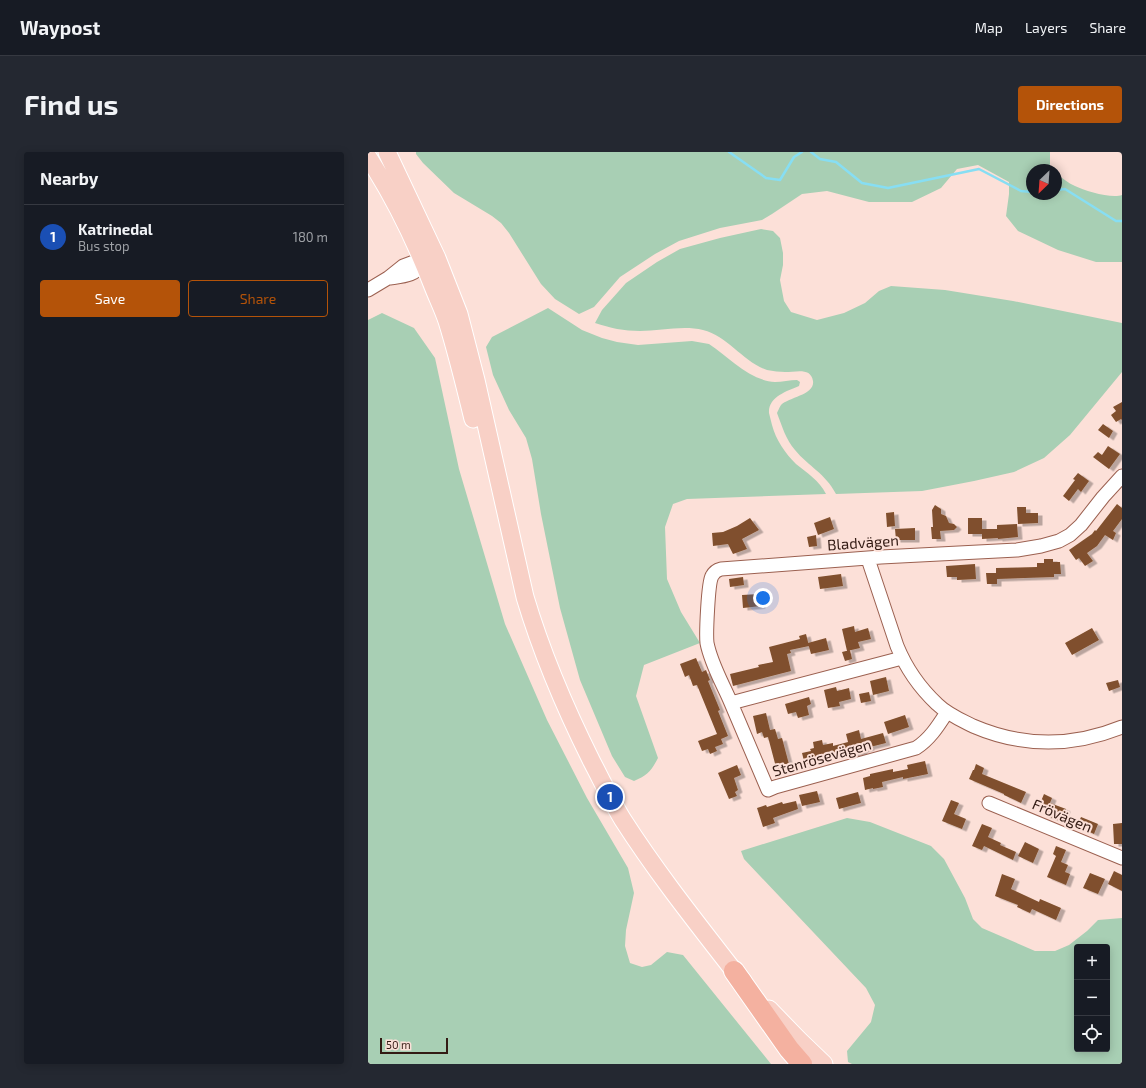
<!DOCTYPE html>
<html lang="en">
<head>
<meta charset="utf-8">
<style>
  body { margin:0; font-family:"Exo 2",sans-serif; background:#242831; color:#f1f3f6 }
  .controls { position:absolute; right:12px; bottom:12px; display:grid; overflow:hidden; border-radius:4px; box-shadow:0 2px 10px #0003 }
  .controls button { width:36px; height:36px; display:grid; place-items:center; padding:0; border:0; border-bottom:1px solid #363941; background:#171b24; color:#f1f3f6; font:20px sans-serif }
  .compass { position:absolute; left:658px; top:12px; width:36px; height:36px; border-radius:50%; background:#171b24; box-shadow:0 2px 10px #0003; rotate:205deg }
  .scale { position:absolute; left:12px; bottom:10px; width:68px; box-sizing:border-box; padding-left:4px; border:2px solid #331b14; border-top:0; font-size:11px; line-height:14px; white-space:nowrap; color:#331b14; -webkit-text-stroke:3px #fce0d8; paint-order:stroke }
  .you { position:absolute; left:395px; top:446px; width:14px; height:14px; margin:-10px; border:3px solid #fff; border-radius:50%; background:#1a73e8; box-shadow:0 0 0 6px #1a73e833 }
  .badge { display:grid; place-items:center; width:26px; height:26px; border-radius:50%; background:#b45309; color:#fff; font-size:13px; font-weight:700 }
  .pin { position:absolute; translate:-50% -50%; border:2px solid #fff; box-shadow:0 1px 4px #0006 }
  .list { margin:0; padding:0; list-style:none }
  h2 { display:flex; justify-content:space-between; align-items:center; height:52px; margin:0; padding:0 16px; font-size:17px }
  h2 small { font-size:13px; font-weight:400; color:#9ea1a6 }
  .list li { display:grid; grid-template-columns:26px 1fr auto; gap:12px; align-items:center; box-sizing:border-box; height:64px; padding:0 16px; border-top:1px solid #363941 }
  .list b { display:block; font-size:15px; white-space:nowrap }
  .list p { margin:0; font-size:13px; white-space:nowrap; color:#9ea1a6 }
  .list em { font-size:13px; font-style:normal; color:#9ea1a6 }
  .actions { display:flex; gap:8px; padding:12px 16px }
  .actions a { flex:1; padding:9px 0; border:1px solid #b45309; border-radius:4px; text-align:center; font-size:14px; color:#b45309 }
  .actions .main { background:#b45309; color:#fff }
  .icon { flex:none; width:22px; height:22px; fill:none; stroke:currentColor; stroke-width:2; stroke-linecap:round; stroke-linejoin:round }
  .map { position:relative; flex:none; width:754px; height:912px; overflow:hidden; border-radius:4px }
  header { display:flex; align-items:center; gap:24px; box-sizing:border-box; height:56px; padding:0 20px; background:#171b24; border-bottom:1px solid #363941 }
  header strong { font-size:19px }
  nav { display:flex; gap:22px; margin-inline-start:auto; font-size:14px }
  .intro { display:flex; align-items:center; justify-content:space-between; box-sizing:border-box; height:96px; padding:0 24px }
  h1 { margin:0; font-size:28px }
  .button { padding:10px 18px; border-radius:4px; background:#b45309; color:#fff; font-size:14px; font-weight:700 }
  main { display:flex; gap:24px; padding:0 24px }
  aside { flex:1; background:#171b24; border-radius:4px; box-shadow:0 2px 10px #0003 }
  .map>svg:first-child { display:block }
  .green { fill:#a8cfb4; fill-rule:evenodd }
  .lines { fill:none; stroke-linecap:round; stroke-linejoin:round }
  .stream { stroke:#87def3; stroke-width:2.5 }
  .building { fill:#80502d; filter:url(#shadow) }
  .minor-casing { stroke:#9b6050; stroke-width:15 }
  .major-casing { stroke:#fff; stroke-width:19 }
  .highway-casing { stroke:#fff; stroke-width:22 }
  .minor { stroke:#fff; stroke-width:13 }
  .major { stroke:#f8d0c6; stroke-width:17 }
  .highway { stroke:#f4b1a0; stroke-width:20 }
  .labels { text-anchor:middle; stroke-width:4; stroke-linejoin:round; paint-order:stroke }
  .street-label { font-size:15px; fill:#331b14; stroke:#fce0d8 }
</style>
</head>
<body>
<header>
<strong>Waypost</strong>
<nav><a>Map</a><a>Layers</a><a>Share</a></nav>
</header>
<div class="intro"><h1>Find us</h1><a class="button">Directions</a></div>
<main>
<aside>
<h2>Nearby<small></small></h2>
<ul class="list">
<li><span class="badge" style="background:#1a4fb4">1</span><div><b>Katrinedal</b><p>Bus stop</p></div><em>180 m</em></li>
</ul>
<div class="actions"><a class="main">Save</a><a>Share</a></div>
</aside>
<div class="map">
<svg width="754" height="912" viewBox="0 0 754 912">
  <defs>
    <filter id="shadow"><feDropShadow dx="4.5" dy="2.5" stdDeviation="0" flood-color="#0004"/></filter>
  </defs>
  <rect width="100%" height="100%" fill="#fce0d8"/>
  <path class="green" d="M48 0H682V16L684 18H664V42H688V21C694 26 700 31 707 34 717 39 744 47 754 43V110H728L690 98 650 79 638 64 641 42V30L610 13 589 17 573 36 544 50H501L459 39 434 42 404 62 394 68 352 76 311 89 287 102 252 125 226 155 211 162 187 147 173 132 141 81 133 71 124 64 86 41 55 11 48 2Z
    M393 77 405 79 412 86 415 101V113L412 128 416 149 423 160 449 168 476 161 497 151 511 139 523 134 577 138 645 149 754 171V220L702 283 676 306 646 320 606 329 554 339 468 342C457 321 441 315 427 298 418 288 414 274 409 261 410 259 411 256 413 253 421 245 447 243 445 229 443 215 428 220 417 220 412 220 405 219 399 218 375 210 360 184 335 178 315 173 292 179 272 179 256 179 242 176 227 171L234 158 258 131 289 110 312 97 352 86Z
    M180 156 214 178 234 186 249 190 270 193 324 189 341 192C361 205 382 229 407 230 414 230 422 228 429 228L432 230 431 234C419 239 400 245 401 261 402 265 403 269 404 273 408 288 417 301 428 312 439 321 451 328 458 342L319 347 305 352 297 375 299 427 313 460 332 491 276 513 268 544 290 606C283 619 280 623 266 629L257 625 244 604 212 528 192 456 173 362 164 307 158 286 141 258 125 223 118 195 124 185Z
    M14 161 46 176 67 206 91 317 137 472 179 568 219 646 260 716 266 741 258 778 257 794 262 811 274 815 283 813 299 800 315 803 403 912H0V168Z
    M479 666 502 670 563 694 576 707 597 746 605 767 614 776 667 799H687L701 793 719 779 730 768 754 766V912H484L480 910 479 899 503 870 507 853 498 836 376 707 373 699ZM709 795H739V897H709Z"/>
  <g class="lines">
    <path class="stream" d="M361 0 398 26 412 28 426 5 434 0
      M443 0 452 7 468 10 494 31 520 36 611 17 653 39 664 40
      M688 38 697 37 748 69H754"/>
  </g>
  <path class="building" d="M754 250V268L753 267 748 270 743 263 748 259 745 255Z
    M735 272 745 279 741 286 730 278Z
    M740 294 752 302 741 317 725 305 730 300 734 303Z
    M710 321 721 329 713 340 710 337 701 349 695 344 707 328 705 327Z
    M749 352 754 356V367L745 379 748 381 745 388 737 383 729 394 719 401 725 409 717 414 711 406 708 408 701 398 724 382 727 378 728 379Z
    M567 353 573 357V362L578 364 581 371 586 372 589 375 586 378 572 379 573 387H564L563 375H565L564 358Z
    M649 355H658V361H670V371L650 372Z
    M526 360 527 374 519 375 518 361Z
    M462 365 466 377 450 383 446 371Z
    M382 366 391 378 374 387 379 397 365 402 360 392 345 394 344 381 355 380 369 374Z
    M600 366H614V377H629V373L649 372 650 385 630 387V386L614 387V382H600Z
    M547 376V388H528L527 377Z
    M448 383 449 394 441 395 439 385Z
    M676 407H685V410H692L693 422H686V425L629 427V432H619L618 421H628V416L669 415V411H676Z
    M607 412 608 427 589 428V425H579L578 414Z
    M473 422 475 434 452 437 450 425Z
    M375 425 376 433 362 435 361 427Z
    M391 442 393 454 375 456 374 443Z
    M486 474 487 480 500 476 503 487 490 490 492 496 479 499 474 477Z
    M724 476 731 488 704 503 697 491Z
    M438 482 441 494 422 498 423 501 419 502 423 519 365 534 362 522 391 515 390 513 405 510 401 495 432 487 431 484Z
    M458 486 461 498 443 502 440 491Z
    M482 498 484 507 477 509 474 500Z
    M328 506 334 520 338 518 342 528 340 529 352 558 350 559 360 584 353 587 355 592 347 595 349 599 342 602 340 597 334 599 330 589 349 582 329 533 325 534 321 523 317 525 312 512Z
    M518 525 521 539 505 543 502 529Z
    M750 528 752 535 741 539 738 531Z
    M468 535 469 539 481 536 483 547 471 550 472 554 460 556 456 538Z
    M501 540 503 549 493 551 491 542Z
    M441 545 443 552 439 554 441 563 430 566 428 560 420 562 417 552Z
    M398 561 402 578 407 577 410 587 414 586 422 616 409 619 400 585 396 586 394 580 389 582 385 564Z
    M537 563 541 575 520 582 516 570Z
    M491 578 493 587 515 581 518 591 502 595V596L495 598V600L484 603 483 601 475 603 474 602 443 609 444 611 437 613 434 601 443 599 442 597 446 596 445 590 454 588 455 593 465 591V594L480 590 478 582Z
    M557 609 560 622 535 627V625L514 630 515 635 505 637V636L497 638 495 626 502 624V622L525 617V620L540 617 539 613Z
    M608 612 616 616 614 622 658 640 653 651 636 643V642L601 627 605 618H606Z
    M369 613 373 623 366 626 370 638 367 640 369 644 361 647 350 621Z
    M449 639 452 650 434 654 431 643Z
    M490 640 493 651 471 657 468 646Z
    M676 642 684 646 682 651 698 657 693 669 677 663 679 658 671 654Z
    M583 648 591 651 586 662 598 667 594 677 574 669Z
    M428 649 430 657 405 666 407 671 395 675 389 656 398 653 399 655 414 650 415 652Z
    M713 665 730 672 726 682 709 674Z
    M754 671V692H746L745 672Z
    M614 672 624 676 620 685 633 691 632 693 648 700 645 708 616 694 614 698 604 694Z
    M657 690 671 697 665 711 650 704Z
    M688 694 698 698 693 710 700 713 697 720 702 722 698 733 679 725 688 704 685 702Z
    M746 719 754 723V739L740 732Z
    M722 721 737 727 730 742 715 736Z
    M634 722 647 727 643 737 671 750 672 747 693 756 688 768 664 757 662 761 649 755 650 753 627 744Z"/>
  <g class="lines">
    <g class="minor-casing">
      <path id="minor" d="M22 126C37 124 46 124 56 111
        M0 138 20 126 35 114 43 111 49 110 56 111 64 108
        M500 407 529 494C538 516 552 536 569 552 579 562 593 568 605 574 654 595 705 595 754 575
        M534 506 363 551 400 638 407 635 548 596C562 587 570 574 579 560
        M363 551C355 532 343 512 339 491 338 482 340 431 344 424 346 420 349 418 353 417L513 405 649 398 673 394 691 389 702 383 713 373 735 345 754 324
        M621 651 754 706"/>
    </g>
    <g class="major-casing">
      <path id="major" d="M19 0 69 106 91 162 108 228 157 445C174 502 197 556 224 610 234 629 244 650 255 668 289 721 328 770 366 819L375 829
        M0 5C26 45 47 88 64 132 69 145 75 157 79 169 89 201 97 234 105 267
        M401 857 431 888 456 912"/>
    </g>
    <g class="highway-casing">
      <path id="highway" d="M366 819 421 897 434 912"/>
    </g>
    <use href="#minor" class="minor"/>
    <use href="#major" class="major"/>
    <use href="#highway" class="highway"/>
  </g>
  <g class="labels">
    <g class="street-label">
      <text transform="translate(495 391) rotate(-4)" y="5">Bladvägen</text>
      <text transform="translate(454 606) rotate(-16)" y="5">Stenrösevägen</text>
      <text transform="translate(694 664) rotate(23)" y="5">Frövägen</text>
    </g>
  </g>
</svg>
<div class="controls">
<button>+</button>
<button>−</button>
<button><svg class="icon" aria-label="locate" viewBox="0 0 24 24"><circle cx="12" cy="12" r="6"/><path d="M12 2v4M12 18v4M2 12h4M18 12h4"/></svg></button>
</div>
<svg class="compass" viewBox="-18 -18 36 36"><path d="M0-13l5 13h-10z" fill="#e53935"/><path d="M0 13l5-13h-10z" fill="#9ea1a6"/></svg>
<div class="scale">50 m</div>
<div class="you"></div>
<div class="pin badge" style="left:242px;top:645px;background:#1a4fb4">1</div>
</div>
</main>
</body>
</html>
